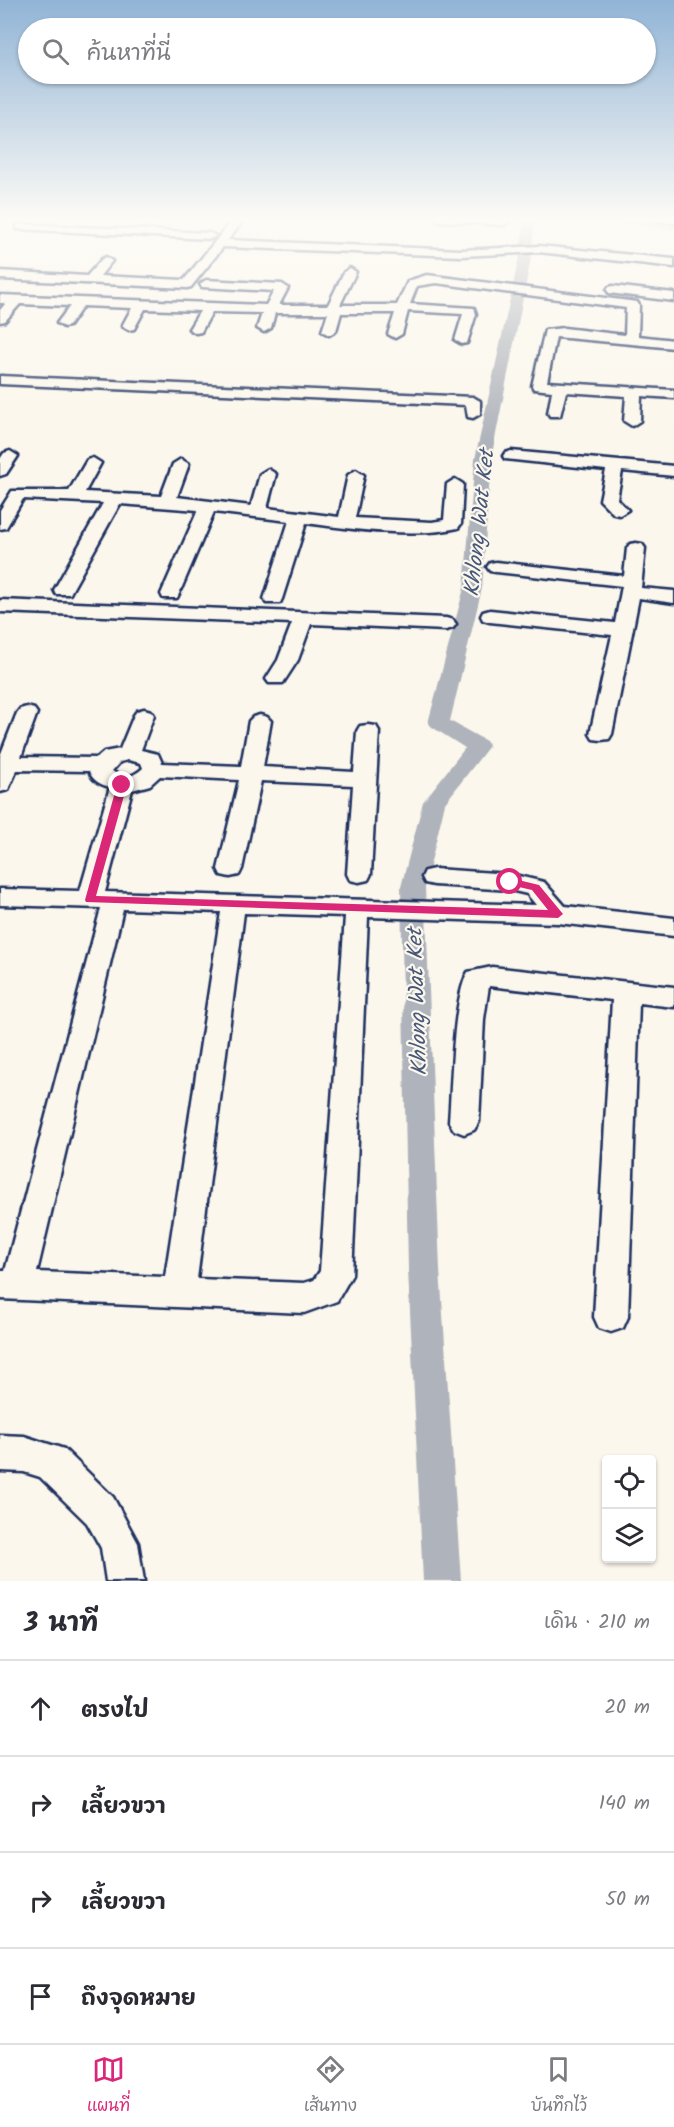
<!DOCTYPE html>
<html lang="th">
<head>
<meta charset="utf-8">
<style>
  body { margin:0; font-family:Kalam,"Playpen Sans Thai",sans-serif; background:#f7f7f7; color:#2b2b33 }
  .controls { position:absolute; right:18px; bottom:18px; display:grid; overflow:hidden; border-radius:6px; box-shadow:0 2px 4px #0004 }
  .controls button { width:54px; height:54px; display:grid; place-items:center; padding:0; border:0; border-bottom:2px solid #e1e1e2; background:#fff; color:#2b2b33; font:30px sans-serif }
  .stop { position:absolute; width:18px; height:18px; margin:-14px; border:4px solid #db2777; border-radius:50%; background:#fff }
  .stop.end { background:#db2777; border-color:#fff; box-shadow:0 2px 6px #0008 }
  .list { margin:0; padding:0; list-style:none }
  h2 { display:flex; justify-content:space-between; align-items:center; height:78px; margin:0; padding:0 24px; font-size:26px }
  h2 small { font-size:20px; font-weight:400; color:#7c7c81 }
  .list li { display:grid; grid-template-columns:39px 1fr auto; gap:18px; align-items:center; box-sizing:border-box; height:96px; padding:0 24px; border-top:2px solid #e1e1e2 }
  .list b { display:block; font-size:22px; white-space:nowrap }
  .list em { font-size:20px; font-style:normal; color:#7c7c81 }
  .icon { flex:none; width:33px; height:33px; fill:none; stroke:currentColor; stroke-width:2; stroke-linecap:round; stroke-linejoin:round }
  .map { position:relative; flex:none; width:674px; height:1581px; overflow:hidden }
  .search { position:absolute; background:#fff; box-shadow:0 2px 4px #0004; left:18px; right:18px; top:18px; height:66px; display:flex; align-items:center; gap:15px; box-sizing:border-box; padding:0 21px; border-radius:33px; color:#7c7c81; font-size:22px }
  .sheet { height:462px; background:#fff }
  nav { display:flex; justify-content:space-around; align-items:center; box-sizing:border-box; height:84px; border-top:2px solid #e1e1e2; background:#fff; font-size:16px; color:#7c7c81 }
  nav a { display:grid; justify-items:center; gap:3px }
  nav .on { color:#db2777 }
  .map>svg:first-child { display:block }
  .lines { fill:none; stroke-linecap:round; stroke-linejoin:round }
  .canal { fill:#afb3bb; fill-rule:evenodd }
  .river { fill:#afb3bb; fill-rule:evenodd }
  .minor-casing { stroke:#1b2f5e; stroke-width:5 }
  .minor { fill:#fbf7ec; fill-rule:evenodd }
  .route { fill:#db2777 }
  .labels { text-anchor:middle; stroke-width:4.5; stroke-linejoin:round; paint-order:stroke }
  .water-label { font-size:22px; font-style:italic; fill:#47577a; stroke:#fbf7ec }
</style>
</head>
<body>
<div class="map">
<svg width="674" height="1581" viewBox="0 0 674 1581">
  <rect width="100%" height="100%" fill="#fbf7ec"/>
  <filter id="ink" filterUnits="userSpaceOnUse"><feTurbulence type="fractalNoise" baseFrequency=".0167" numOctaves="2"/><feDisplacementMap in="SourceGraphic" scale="12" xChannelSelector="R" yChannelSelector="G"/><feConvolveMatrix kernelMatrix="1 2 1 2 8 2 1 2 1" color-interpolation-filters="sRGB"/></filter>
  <g filter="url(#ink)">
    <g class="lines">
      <path class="canal" d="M522 218H533L534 223 532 253 491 459 482 588 450 721 486 741 489 746 445 803 425 887 440 1270 461 1581H423L408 1270 401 887 423 802 465 748 432 727 428 723 464 588 475 459 520 253 524 223Z"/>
      <path class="river" d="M614 218H674V230L623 223 617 222Z"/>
      <g class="minor-casing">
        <path id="minor" d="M234 218H245L228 240 461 250 539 246 674 259V267L539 252 461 256 223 247 191 287 187 288 0 279V271L87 276 102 259 106 257 112 261 100 276 184 280Z
          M434 218 507 220 508 222 503 225 439 221Z
          M651 218H674V223L656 221Z
          M21 224 210 233 216 236 210 239 17 229V225Z
          M350 268 356 272 340 305H397L408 281 427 275 637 302 639 305 638 336 674 340V348L556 337 547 382 674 390V398L641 396 640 421 632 426 624 421 626 396 566 392 560 416H550L548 413 552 391 534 389 532 386 545 330 564 328 625 335 626 308 436 283 417 286 410 304 474 308 476 314 467 343 462 344 455 340 463 314 408 311 402 334 395 338 388 334 395 313H341L336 331 329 335 322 331 328 313H275L271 328 264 332 257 328 262 313 212 312 201 332 196 333 189 329 200 311 145 309 134 329 129 330 122 326 132 308 83 306 69 326 64 327 57 323 70 306 20 304 5 321 0 322V310L6 303H0V295L266 305 274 291 202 287 200 284 206 280 282 284 288 288 279 305H328L344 272Z
          M613 286 674 293V301L609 293 607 290 609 287Z
          M0 376 473 397 480 401V414L473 418 468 417 466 405 0 384Z
          M10 451 18 456 6 474 0 476V459L4 453Z
          M511 451 674 466V476L622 471 617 499 628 510 620 515 614 514 600 500 606 470 505 459 503 456 505 453Z
          M93 458 101 463 85 492 161 496 173 464 181 459 189 464 177 497 251 506 260 474 268 469 276 474 267 508 339 517 348 475 356 470 364 475 355 518 432 522 444 520 447 484 455 479 463 484 461 524 458 528C415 538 350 529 306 523L282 599 280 603H266L264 599 289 521 214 512 179 594 177 598H163L161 594 198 510 120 504 72 590 70 594H56L54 590 103 503 23 499 6 528 0 529V510L12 491H69L87 460Z
          M636 543 642 544 645 548 641 588 674 591V603L639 598 612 734 609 739 601 740 593 739 590 734 612 635 490 622 483 620 481 616 483 612 490 610 615 623 622 586 496 572 490 571 487 567 490 563 496 562 624 576 627 548 630 544Z
          M0 600 446 618 453 620 456 624 453 628 446 630 311 624 298 660 283 683H269L266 679 278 660 292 623 0 612Z
          M27 707 34 709 37 713 21 757 97 758 104 752 120 749 134 715 137 711 144 709 151 711 154 715 141 750 158 754 162 763 241 766 249 721 253 717 260 715 267 717 271 721 263 767 354 772 357 731 360 726 368 725 376 726 379 731 371 874 368 880 359 882 350 880 347 874 353 785 261 781 242 869 239 875 230 877 221 875 218 869 239 780 160 776 150 785 132 790 105 892 536 905 527 894 510 890 434 885 425 883 422 877 425 871 434 869 510 874 544 882 565 906 674 918V936L558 923 368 917 352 1275 337 1301 304 1313 0 1299V1271H5L101 908 0 905V889L80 891 110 787C101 785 92 780 89 771L17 770 8 790 0 792V756L17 713 20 709ZM128 760 141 763 143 768C132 778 123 779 112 771L120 762ZM123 909 221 912 165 1277 37 1272ZM244 913 345 916 320 1271 314 1280 304 1283 197 1279Z
          M492 967 674 987V1007L639 1003 628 1317 623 1328 611 1332 599 1328 594 1317 612 1000 489 986 484 1019 479 1122 474 1130 464 1134 454 1130 449 1122C452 1087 452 1000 468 972Z
          M0 1435 24 1436 64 1449 113 1497 138 1543 144 1581H106L101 1548 87 1523 40 1477 24 1472 0 1471Z"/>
      </g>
      <use href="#minor" class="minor"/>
    </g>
  </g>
  <linearGradient id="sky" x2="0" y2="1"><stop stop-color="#91b4d6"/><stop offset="0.5" stop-color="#fdfbf6"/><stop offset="1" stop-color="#fdfbf6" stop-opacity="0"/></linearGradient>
  <rect width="674" height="440" fill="url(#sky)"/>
  <path class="route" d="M122 782 127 785 96 896 548 910 532 890 506 884 505 882 510 878 539 885 563 914 558 918 86 902 85 900 117 785Z"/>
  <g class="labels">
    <g class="water-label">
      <text transform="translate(478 523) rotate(-84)" y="8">Khlong Wat Ket</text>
      <text transform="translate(416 1002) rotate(-92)" y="8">Khlong Wat Ket</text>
    </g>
  </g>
</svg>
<div class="controls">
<button><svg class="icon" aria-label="locate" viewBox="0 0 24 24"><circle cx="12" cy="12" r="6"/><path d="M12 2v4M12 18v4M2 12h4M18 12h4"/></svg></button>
<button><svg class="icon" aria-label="layers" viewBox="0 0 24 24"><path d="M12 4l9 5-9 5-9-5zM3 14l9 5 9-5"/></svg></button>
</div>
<div class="stop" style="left:510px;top:882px"></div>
<div class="stop end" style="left:122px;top:785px"></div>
<div class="search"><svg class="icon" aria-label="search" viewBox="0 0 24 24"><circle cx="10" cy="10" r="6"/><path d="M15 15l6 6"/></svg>ค้นหาที่นี่</div>
</div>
<section class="sheet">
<h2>3 นาที<small>เดิน · 210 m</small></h2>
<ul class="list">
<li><svg class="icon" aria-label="ahead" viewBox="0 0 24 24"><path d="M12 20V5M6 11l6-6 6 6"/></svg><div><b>ตรงไป</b></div><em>20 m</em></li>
<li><svg class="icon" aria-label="right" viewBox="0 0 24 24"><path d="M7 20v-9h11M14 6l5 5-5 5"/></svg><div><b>เลี้ยวขวา</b></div><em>140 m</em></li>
<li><svg class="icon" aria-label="right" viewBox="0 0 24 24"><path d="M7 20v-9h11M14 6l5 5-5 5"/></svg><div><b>เลี้ยวขวา</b></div><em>50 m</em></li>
<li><svg class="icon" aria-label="arrive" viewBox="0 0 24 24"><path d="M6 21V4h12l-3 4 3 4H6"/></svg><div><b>ถึงจุดหมาย</b></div></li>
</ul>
</section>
<nav>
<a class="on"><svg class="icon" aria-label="map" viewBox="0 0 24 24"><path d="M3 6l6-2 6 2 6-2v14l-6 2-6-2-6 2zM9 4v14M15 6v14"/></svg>แผนที่</a>
<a><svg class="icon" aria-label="directions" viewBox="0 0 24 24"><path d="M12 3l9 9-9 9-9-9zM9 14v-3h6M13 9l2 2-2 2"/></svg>เส้นทาง</a>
<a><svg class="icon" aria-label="saved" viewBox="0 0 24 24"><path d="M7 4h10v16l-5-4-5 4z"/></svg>บันทึกไว้</a>
</nav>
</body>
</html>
